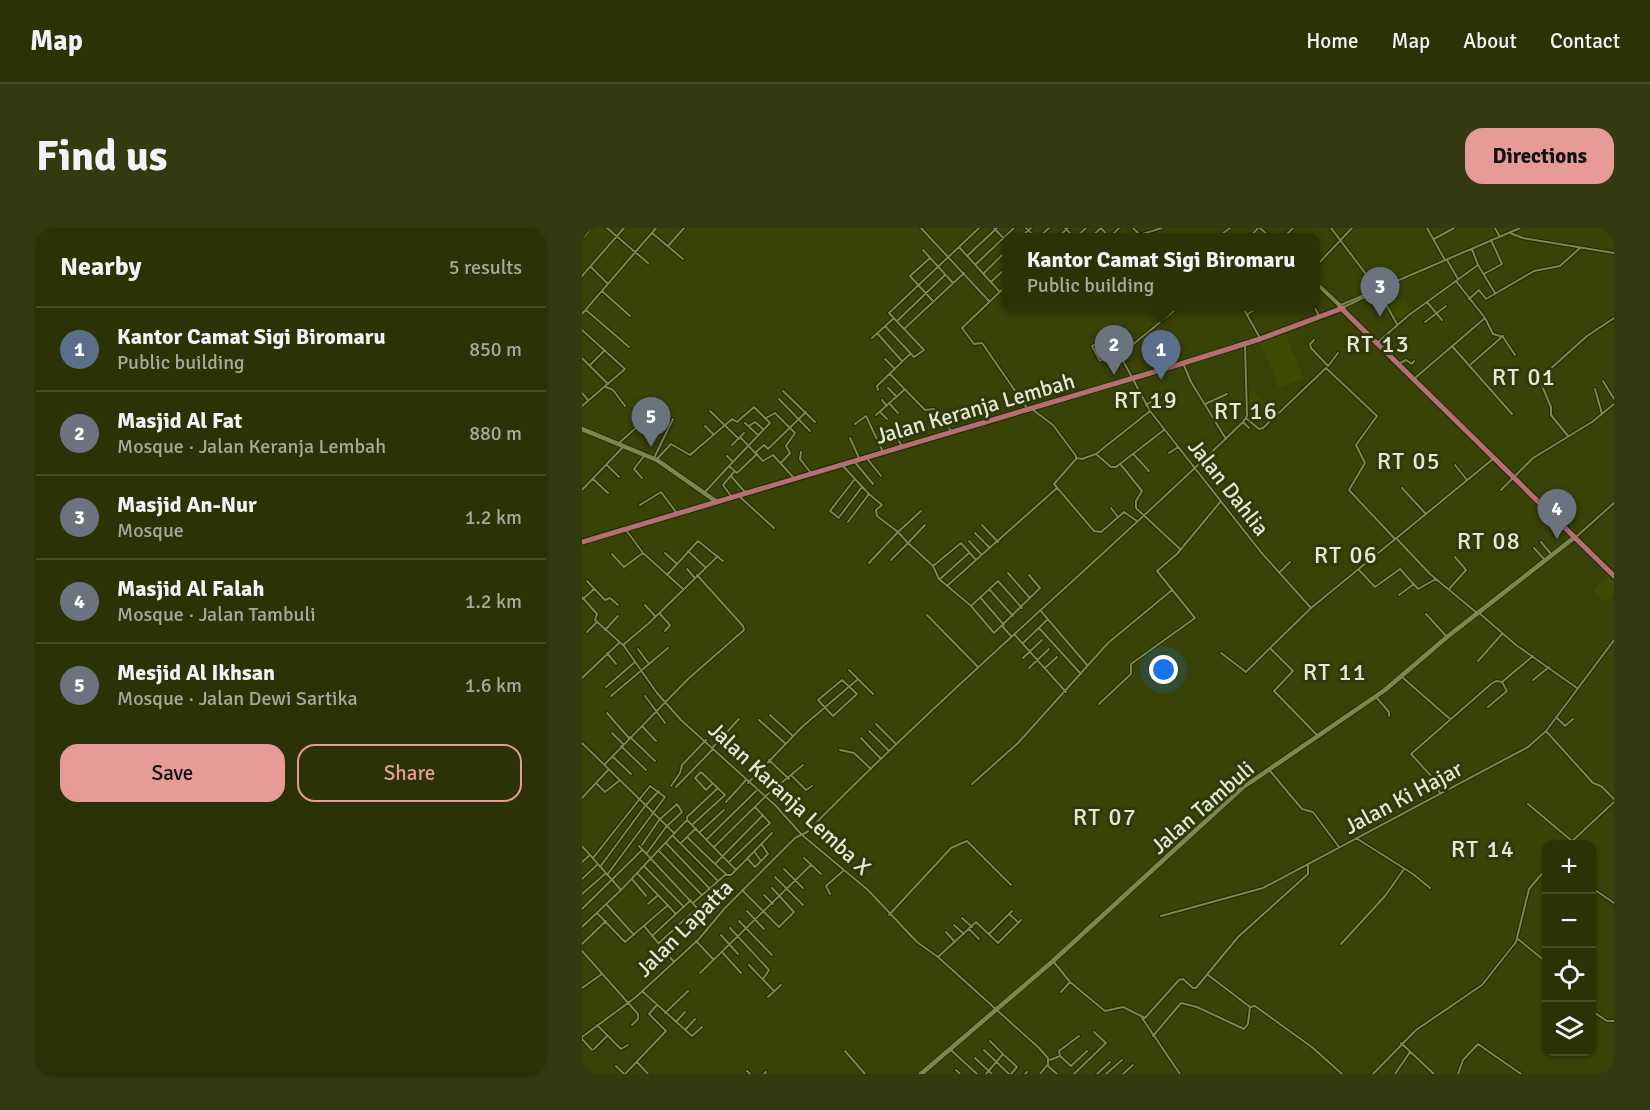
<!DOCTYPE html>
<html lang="en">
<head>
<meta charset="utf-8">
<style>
  body { margin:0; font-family:Signika,sans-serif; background:#333a0f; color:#f1f3f6 }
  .controls { position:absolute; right:18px; bottom:18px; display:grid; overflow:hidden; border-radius:12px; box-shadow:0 2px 4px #0004 }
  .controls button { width:54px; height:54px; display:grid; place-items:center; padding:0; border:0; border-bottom:2px solid #474d27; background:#2b3205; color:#f1f3f6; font:30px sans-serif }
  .you { position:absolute; left:582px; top:442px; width:21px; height:21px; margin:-15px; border:4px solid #fff; border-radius:50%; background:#1a73e8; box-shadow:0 0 0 9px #1a73e833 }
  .badge { display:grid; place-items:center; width:39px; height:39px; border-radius:50%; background:#e69b98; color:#fff; font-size:20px; font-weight:700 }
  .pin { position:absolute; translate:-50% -50px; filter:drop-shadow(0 2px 3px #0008) }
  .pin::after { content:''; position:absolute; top:32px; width:21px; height:18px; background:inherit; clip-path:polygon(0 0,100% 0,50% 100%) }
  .popup { position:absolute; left:420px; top:5px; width:318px; height:78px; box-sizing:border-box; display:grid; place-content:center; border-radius:12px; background:#2b3205; filter:drop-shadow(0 2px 4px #0005); font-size:20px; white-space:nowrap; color:#a6aa9a }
  .popup b { font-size:22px; color:#f1f3f6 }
  .popup::after { content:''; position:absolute; left:50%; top:100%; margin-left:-12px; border:12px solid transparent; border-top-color:#2b3205 }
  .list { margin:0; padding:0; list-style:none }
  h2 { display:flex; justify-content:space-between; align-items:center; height:78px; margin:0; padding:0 24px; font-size:26px }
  h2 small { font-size:20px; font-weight:400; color:#a6aa9a }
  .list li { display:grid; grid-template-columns:39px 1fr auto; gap:18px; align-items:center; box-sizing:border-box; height:84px; padding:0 24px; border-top:2px solid #474d27 }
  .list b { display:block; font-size:22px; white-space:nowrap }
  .list p { margin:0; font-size:20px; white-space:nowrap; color:#a6aa9a }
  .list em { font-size:20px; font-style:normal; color:#a6aa9a }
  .actions { display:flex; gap:12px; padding:18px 24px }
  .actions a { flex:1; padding:14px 0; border:2px solid #e69b98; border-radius:18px; text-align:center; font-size:21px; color:#e69b98 }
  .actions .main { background:#e69b98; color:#111 }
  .icon { flex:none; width:33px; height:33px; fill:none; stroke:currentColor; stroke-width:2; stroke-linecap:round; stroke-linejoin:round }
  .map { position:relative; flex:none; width:1032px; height:846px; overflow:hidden; border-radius:18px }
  header { display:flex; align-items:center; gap:36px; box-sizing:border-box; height:84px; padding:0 30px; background:#2b3205; border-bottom:2px solid #474d27 }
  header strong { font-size:28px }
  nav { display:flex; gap:33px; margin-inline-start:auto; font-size:21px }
  .intro { display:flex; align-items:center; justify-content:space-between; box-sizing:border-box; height:144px; padding:0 36px }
  h1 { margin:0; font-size:42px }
  .button { padding:15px 27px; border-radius:18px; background:#e69b98; color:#111; font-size:21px; font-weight:700 }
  main { display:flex; gap:36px; padding:0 36px }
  aside { flex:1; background:#2b3205; border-radius:18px; box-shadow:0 2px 4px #0004 }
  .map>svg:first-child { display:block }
  .built { fill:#3f4a02 }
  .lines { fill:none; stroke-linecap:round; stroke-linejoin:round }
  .street-casing { stroke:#212800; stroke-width:4 }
  .secondary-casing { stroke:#212800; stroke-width:6 }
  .primary-casing { stroke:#212800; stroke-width:7 }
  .street { stroke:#7b8850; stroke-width:2 }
  .secondary { stroke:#7b8850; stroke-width:4.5 }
  .primary { stroke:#b36f74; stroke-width:5 }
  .labels { text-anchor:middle; stroke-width:6; stroke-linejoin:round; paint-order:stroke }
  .street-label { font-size:22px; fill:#e3eacd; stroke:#30380d }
  .neighbourhood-label { font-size:24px; letter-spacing:1.5px; fill:#e3eacd; stroke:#30380d }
</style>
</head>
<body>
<header>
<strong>Map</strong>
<nav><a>Home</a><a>Map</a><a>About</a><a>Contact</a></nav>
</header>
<div class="intro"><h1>Find us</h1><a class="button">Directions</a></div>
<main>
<aside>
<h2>Nearby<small>5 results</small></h2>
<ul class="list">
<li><span class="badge" style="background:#5c6f8a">1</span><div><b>Kantor Camat Sigi Biromaru</b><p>Public building</p></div><em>850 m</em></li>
<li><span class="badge" style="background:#6b7280">2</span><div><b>Masjid Al Fat</b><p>Mosque · Jalan Keranja Lembah</p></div><em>880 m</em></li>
<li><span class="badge" style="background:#6b7280">3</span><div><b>Masjid An-Nur</b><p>Mosque</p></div><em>1.2 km</em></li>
<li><span class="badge" style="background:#6b7280">4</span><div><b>Masjid Al Falah</b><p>Mosque · Jalan Tambuli</p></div><em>1.2 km</em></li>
<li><span class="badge" style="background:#6b7280">5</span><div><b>Mesjid Al Ikhsan</b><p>Mosque · Jalan Dewi Sartika</p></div><em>1.6 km</em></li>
</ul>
<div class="actions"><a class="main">Save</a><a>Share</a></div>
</aside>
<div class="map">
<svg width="1032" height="846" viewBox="0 0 1032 846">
  <rect width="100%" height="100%" fill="#394307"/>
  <path class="built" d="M820 68 830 82 815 92 806 77Z
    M702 103 722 150 697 160 678 113Z
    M672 163 686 180 669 193 665 189V168Z
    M1027 346 1032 351V366L1022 374 1011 362Z"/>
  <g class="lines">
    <g class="street-casing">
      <path id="street" d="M25 0 66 35
        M339 0 407 73
        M412 0 424 13
        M444 0 453 9
        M483 0 492 9
        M551 0 560 9
        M678 0 688 9
        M749 0 796 62 815 96
        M845 0 863 32
        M913 0 918 9
        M70 5 101 31
        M928 5 941 10 1032 25
        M557 7 580 0
        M439 9 449 0
        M457 9 467 0
        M476 9 486 0
        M494 9 504 0
        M509 9 519 0 527 9
        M528 9 537 0
        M636 9 648 0
        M668 9 676 0
        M702 9 711 0
        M0 11 10 0
        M852 11 872 0
        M86 18 102 0
        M377 19 417 63
        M341 22 371 55
        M385 28 415 0
        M348 30 328 48 350 72
        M865 32 876 51
        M393 37 432 0
        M896 37 913 65
        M734 38 770 0
        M9 39 26 56
        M401 46 424 23
        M902 46 920 36 909 12
        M0 48 42 0
        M874 53 903 90 911 106 921 109 933 127
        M409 54 424 40
        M734 54 759 77 938 0
        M735 57 757 78
        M424 58 380 100 392 116 400 115 445 180
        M20 63 48 88
        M887 71 897 62 904 71 952 43 978 38 998 20
        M845 74 860 92
        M598 78 538 127 568 183 678 323 729 380
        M660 78 678 110
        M732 78 736 86
        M762 79 789 66
        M4 82 47 119
        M0 86 74 0
        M666 86 678 78
        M315 93 363 47
        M843 94 864 78
        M303 98 332 129 342 122 307 85 397 0
        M322 101 382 45
        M0 102 43 141 0 178
        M295 105 319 132
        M290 110 312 90
        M732 112 728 116 729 120 746 138
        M796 114 827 87 896 37 890 21
        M870 118 930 186
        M528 126 518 133 510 118 520 112 531 132 538 127
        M0 130 26 156
        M303 131 312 140
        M601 135 609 154 644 211
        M818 135 824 132 830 136 832 133
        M889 136 921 108
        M8 137 23 122
        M746 138 756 125
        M308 146 343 182 352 181 370 204
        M833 150 903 90
        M1021 153 1032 171
        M24 159 31 162 43 178
        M306 160 315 169
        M1013 161 1020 186
        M296 162 295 158 328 126
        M201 163 233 194
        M0 165 6 172
        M197 171 228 203
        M300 172 305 178
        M307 175 316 185
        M623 176 645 166
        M564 177 579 167
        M451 182 471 197 494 228V231L472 256 512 303 519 304 542 284 555 293
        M128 183 157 211
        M298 184 305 191
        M294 187 322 162
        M184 190 193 185 213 205 204 218 208 225 199 235
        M665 191 677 201 681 200 744 140 795 188 774 217 783 235 767 262 813 311
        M661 194 667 200
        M163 195 176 207
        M273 196 284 188 301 224
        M123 198 131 206
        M167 198 173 194 181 201
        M313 205 320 219
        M986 208 969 187V179L957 151 1005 108 1032 90
        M158 209 181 233 191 227 211 249
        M268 210 278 232
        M37 215 55 199
        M150 217 162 205
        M219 224 218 231 229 245
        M173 225 182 217 186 221 224 184
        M587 225 596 219
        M514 226 568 183
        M552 227 567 243
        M145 228 151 234
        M284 229 299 248
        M72 230 91 191
        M494 230 500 231 514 226 529 239H534L582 202
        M75 231 89 216 108 227 150 191 155 194 172 179 188 195 147 238 155 245 175 226
        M272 233 291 256
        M25 237 37 249
        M260 237 287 266 266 294
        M539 237 560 263 554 273V280L598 321
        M873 237 885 252
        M149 248 163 264
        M60 250 52 241 62 228
        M11 251 26 265
        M820 260 844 286
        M0 262 41 219
        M919 262 951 230 1010 194 1032 176
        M123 264 147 238
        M287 266 300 277 294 282 295 288 316 304 339 283
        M149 268 141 257 152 244
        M157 268 192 300
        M58 277 79 264 94 284
        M529 280 536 289
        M258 288 280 259
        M257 290 248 283 272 252
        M400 297 416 314
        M44 302 61 325 100 360
        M393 305 408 320
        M973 307 983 299
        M994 309 1032 275
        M814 310 848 346 895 385
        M387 313 399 326
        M959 314 970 327
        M952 320 963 332
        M106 323 123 339
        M83 325 95 336
        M30 326 42 339 61 325
        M309 332 326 315 351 338 357 351 388 377
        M287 335 316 304 326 315 343 297
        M351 338 379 315 394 332 475 260
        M105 341 112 349
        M777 342 793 359 818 341 836 361 854 351
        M426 345 447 369
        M697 345 708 334
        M85 347 116 313 141 333
        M358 351 387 325
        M5 353 23 372 28 370 36 377
        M365 358 394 332
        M868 360 884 342 873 329
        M407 361 431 388
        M817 367 832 356
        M0 369 15 386 13 392 42 418 75 465 99 492 194 578 220 607 286 662 335 714 356 729 457 820 466 830V838L475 846
        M398 369 422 397
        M1 371 12 361
        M63 377 73 388
        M440 380 416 353 389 378 412 405 458 360 447 347
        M458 382 505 437
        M896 384 934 417 995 460
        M77 385 88 397 83 403
        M844 386 865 409
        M345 387 396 439
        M421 399 429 408
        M457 400 499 446
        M23 402 36 388
        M5 404 15 394
        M432 406 484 464
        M441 415 466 391
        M41 417 66 396 136 328
        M56 421 67 436
        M25 425 34 436
        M639 425 664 444 688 420
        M441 430 460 412
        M896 433 920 406
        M447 440 467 421
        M463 440 475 429
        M267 442 291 466
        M820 449 868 491
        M0 450 37 415
        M260 452 275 466 251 488 236 472Z
        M951 452 967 439
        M24 459 53 434
        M29 468 86 420
        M63 468 83 495
        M794 469 807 484V488
        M517 476 549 446V436L613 390 575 343 595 326 639 273
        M906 479 925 463 920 454
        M25 485 47 510
        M188 487 211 508
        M974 489 983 498 991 491
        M177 492 204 516
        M294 496 314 516
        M60 498 74 513
        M287 503 307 523
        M964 503 1011 555 1019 558 1032 571
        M30 505 41 516
        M735 507 692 463 711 443 688 420 729 380 911 231
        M48 509 73 533
        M279 510 299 531
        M0 515 92 605
        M39 518 64 542
        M130 520 157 491
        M258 522 272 525 289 541
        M30 528 49 546
        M187 532 207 551
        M22 537 106 451 162 402 161 398 115 347
        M688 543 720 581 731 584 757 619
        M210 548 224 562 230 558
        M166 555 220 499 276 451
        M15 556 23 564 37 553
        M390 556 436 515 526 415 590 362
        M89 558 98 545 100 537 124 512
        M94 559 131 521
        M858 565 851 550 829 526 909 456 914 453 920 454 951 428
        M0 570 26 542
        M144 574 164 552
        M946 576 990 613
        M105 592 154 642 190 605
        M111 596 143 567 119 544 113 550 124 562 131 555
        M118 604 142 582
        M91 608 136 653
        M105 609 133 636 181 587
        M774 610 831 646 848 660
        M125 611 174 563
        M84 615 128 661
        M99 615 114 600
        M987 616 1032 574
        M60 617 77 592 95 576 100 584 84 599 65 625
        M0 618 39 662
        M57 618 115 680 77 715
        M132 619 186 566 221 537
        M77 623 119 666
        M172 623 179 633
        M11 630 68 558 83 569 25 647
        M165 630 173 639 186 626 180 617
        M222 630 239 646
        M0 634 8 627
        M147 634 188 595 173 579
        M133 636 144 646
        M62 638 102 679
        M18 639 63 578 77 563
        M202 641 221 660
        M55 645 94 686
        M193 649 221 677
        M0 651 16 636
        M50 651 64 668
        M1010 660 1032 675
        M160 662 197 699 212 684 190 660
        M0 666 24 645
        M248 666 244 658 261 643
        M182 667 191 676
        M111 675 143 647H149L154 642
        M24 676 52 707
        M66 676 75 668
        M0 681 60 622
        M165 683 182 701
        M15 685 43 714 86 677
        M427 686 436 694
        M307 687 369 620 385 613 429 657
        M579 688 681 660 946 519 964 503 1032 412
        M380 690 390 699
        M157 693 190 727
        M372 697 382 706
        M0 699 39 662 105 592V589L136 560
        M63 699 92 734
        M148 700 187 742 181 751
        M387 701 397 711
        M364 704 373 714
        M407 706 430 683
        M139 707 156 726
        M70 708 109 672
        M936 711 964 734
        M114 713 131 731
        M0 716 24 693
        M759 716 803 668 822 641
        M0 723 56 786V791L50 797
        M140 724 159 745
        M356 729 394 694 416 715 439 692
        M471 733 488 754 523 783 541 779 563 790 597 752 601 751 611 760H614L656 709 726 646V636
        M167 737 192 763
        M118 745 229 637
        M626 747 668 779 673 778 731 820 760 846
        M0 760 20 746
        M60 763 110 808 120 799
        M479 764 488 754
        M186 769 199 757
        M1010 783 1025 793H1032
        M83 785 106 763
        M560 790 598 846
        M94 794 103 784
        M15 797 39 821 46 817
        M103 802 113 791
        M571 808 599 775 615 779 662 801 666 796 668 779
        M0 809 54 769 117 711 143 680 213 610 225 604C365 461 518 333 661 194L665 188 663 116
        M0 811 10 822
        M819 815 852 846
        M12 821 25 808
        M369 822 395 846
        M402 822 427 846
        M263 823 283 846
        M422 827 435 839 429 846
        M478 828 489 838 505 823
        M393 830 410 846
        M468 832 478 828 477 823 497 808
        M55 834 66 846
        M34 838 42 846
        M0 840 5 845
        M374 842 378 846
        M165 843 168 846
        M43 846 84 803 67 786 74 778
        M182 846 184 844
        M404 846 421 826 408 813
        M443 846 445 844
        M458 846 466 836
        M492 846 524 815 512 804
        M515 846 528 834
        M524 846 540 832
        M541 846 551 837
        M791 846 834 802 900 757 934 714 947 661 964 641
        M813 846 828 824
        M876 846 881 832 896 816 939 846"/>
    </g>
    <g class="secondary-casing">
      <path id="secondary" d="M0 201 75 232 135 274
        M339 846 471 733 660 560 803 462 865 409 993 309"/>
    </g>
    <g class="primary-casing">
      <path id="primary" d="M758 79 1032 348
        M0 314 592 138 678 111 761 80"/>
    </g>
    <use href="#street" class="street"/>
    <use href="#secondary" class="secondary"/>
    <use href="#primary" class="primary"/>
  </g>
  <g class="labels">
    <g class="street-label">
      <text transform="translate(393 180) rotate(-16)" y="8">Jalan Keranja Lembah</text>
      <text transform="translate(647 259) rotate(52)" y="8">Jalan Dahlia</text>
      <text transform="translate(821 569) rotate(-28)" y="8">Jalan Ki Hajar</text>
      <text transform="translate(208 570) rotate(43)" y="8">Jalan Karanja Lemba X</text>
      <text transform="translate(620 579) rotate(-41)" y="8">Jalan Tambuli</text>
      <text transform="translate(102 700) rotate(-45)" y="8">Jalan Lapatta</text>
    </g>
    <g class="neighbourhood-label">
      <text x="796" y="124">RT 13</text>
      <text x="942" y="157">RT 01</text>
      <text x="564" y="180">RT 19</text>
      <text x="664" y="191">RT 16</text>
      <text x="827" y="241">RT 05</text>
      <text x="907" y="321">RT 08</text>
      <text x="764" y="335">RT 06</text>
      <text x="753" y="452">RT 11</text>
      <text x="523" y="597">RT 07</text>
      <text x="901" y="629">RT 14</text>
    </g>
  </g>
</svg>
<div class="controls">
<button>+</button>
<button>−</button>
<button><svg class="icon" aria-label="locate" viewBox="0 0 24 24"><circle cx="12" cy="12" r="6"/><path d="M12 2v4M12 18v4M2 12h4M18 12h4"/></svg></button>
<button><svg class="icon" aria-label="layers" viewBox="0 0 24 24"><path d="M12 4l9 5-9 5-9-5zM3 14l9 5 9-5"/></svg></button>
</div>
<div class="you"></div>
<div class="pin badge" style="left:579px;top:152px;background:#5c6f8a">1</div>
<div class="popup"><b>Kantor Camat Sigi Biromaru</b>Public building</div>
<div class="pin badge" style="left:532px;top:147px;background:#6b7280">2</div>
<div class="pin badge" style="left:798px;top:89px;background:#6b7280">3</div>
<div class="pin badge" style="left:975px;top:311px;background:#6b7280">4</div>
<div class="pin badge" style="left:69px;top:219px;background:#6b7280">5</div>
</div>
</main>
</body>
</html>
